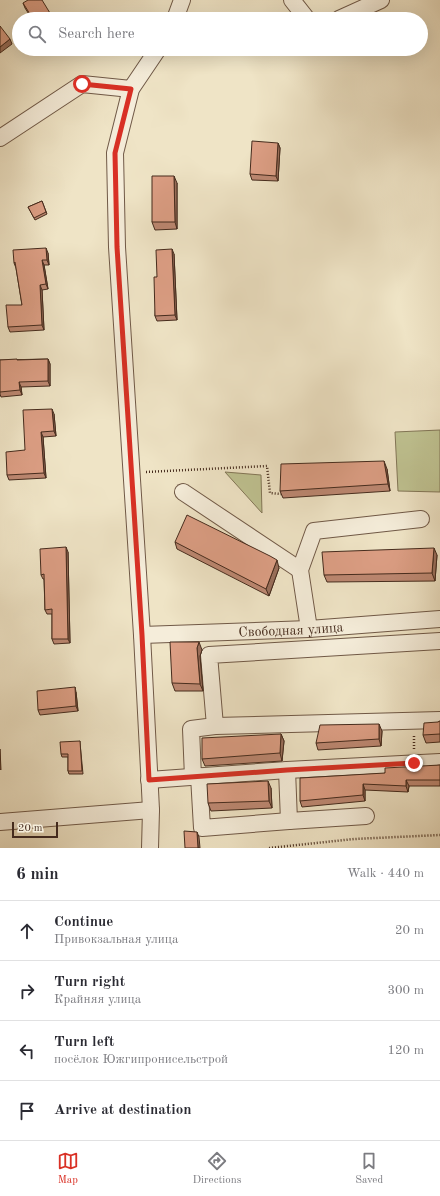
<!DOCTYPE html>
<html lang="en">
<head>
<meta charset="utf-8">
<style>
  body { margin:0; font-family:"Old Standard TT",serif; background:#f2f2f3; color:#2b2b33 }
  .scale { position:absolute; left:12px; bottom:10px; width:46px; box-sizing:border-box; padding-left:4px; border:2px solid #452b1d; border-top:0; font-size:11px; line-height:14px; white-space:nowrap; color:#452b1d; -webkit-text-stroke:3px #f5edda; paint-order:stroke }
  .stop { position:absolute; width:12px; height:12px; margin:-9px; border:3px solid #d93025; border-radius:50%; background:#fff }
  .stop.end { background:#d93025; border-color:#fff; box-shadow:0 1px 4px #0008 }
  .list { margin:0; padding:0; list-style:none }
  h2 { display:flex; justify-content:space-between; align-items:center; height:52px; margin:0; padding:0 16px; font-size:17px }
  h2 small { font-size:13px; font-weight:400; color:#7c7c81 }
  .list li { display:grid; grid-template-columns:26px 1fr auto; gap:12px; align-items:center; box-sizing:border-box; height:60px; padding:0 16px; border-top:1px solid #e1e1e2 }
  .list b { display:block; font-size:15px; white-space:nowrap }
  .list p { margin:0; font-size:13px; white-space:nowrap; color:#7c7c81 }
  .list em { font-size:13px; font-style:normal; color:#7c7c81 }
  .icon { flex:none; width:22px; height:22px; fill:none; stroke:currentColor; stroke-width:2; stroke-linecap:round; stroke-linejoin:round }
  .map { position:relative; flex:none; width:440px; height:848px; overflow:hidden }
  .search { position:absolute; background:#fff; box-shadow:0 4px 16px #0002; left:12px; right:12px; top:12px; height:44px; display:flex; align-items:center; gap:10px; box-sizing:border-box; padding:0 14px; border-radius:22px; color:#7c7c81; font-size:15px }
  .sheet { height:292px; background:#fff }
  nav { display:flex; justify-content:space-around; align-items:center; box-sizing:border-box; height:56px; border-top:1px solid #e1e1e2; background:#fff; font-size:11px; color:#7c7c81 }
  nav a { display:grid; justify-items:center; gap:2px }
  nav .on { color:#d93025 }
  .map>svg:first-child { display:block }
  .green { fill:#bfc291; stroke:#827657 }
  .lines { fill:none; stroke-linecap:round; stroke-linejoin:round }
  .minor-casing { stroke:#705947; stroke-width:18 }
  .path { stroke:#452b1d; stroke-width:2.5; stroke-dasharray:1 2; stroke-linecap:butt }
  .minor { stroke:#f5edda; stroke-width:16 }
  .wall { fill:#bd8872; stroke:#452b1d }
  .shaded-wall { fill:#9a6f5c; stroke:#452b1d }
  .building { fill:#dc9e84; stroke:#452b1d }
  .route { stroke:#d93025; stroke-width:5 }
  .labels { text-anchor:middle; stroke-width:3; stroke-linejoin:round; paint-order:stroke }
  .street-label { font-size:14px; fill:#452b1d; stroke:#f5edda }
</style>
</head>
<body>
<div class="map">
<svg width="440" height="848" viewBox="0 0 440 848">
  <rect width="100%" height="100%" fill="#efe4c6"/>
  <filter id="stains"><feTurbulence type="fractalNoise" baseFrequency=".005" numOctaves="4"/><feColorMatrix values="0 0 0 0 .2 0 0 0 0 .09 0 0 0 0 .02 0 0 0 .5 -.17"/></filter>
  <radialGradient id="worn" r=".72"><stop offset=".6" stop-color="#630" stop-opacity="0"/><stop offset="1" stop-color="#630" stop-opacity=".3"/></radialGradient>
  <path class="green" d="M440 430V492L398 491 395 432Z
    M225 472 261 475 262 513Z"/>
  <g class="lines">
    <g class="minor-casing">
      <g id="minor">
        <path d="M292 0 307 19"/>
        <path d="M175 19 182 0"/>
        <path d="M339 19 381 0"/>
        <path d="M0 138 82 84 131 89"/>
        <path d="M183 492 300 570"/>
        <path d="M309 629 300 570 314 531 421 519"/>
        <path id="s1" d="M142 635 309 629 440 619"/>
        <path d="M215 726 440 720"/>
        <path d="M287 770 289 821 366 816"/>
        <path d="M199 776 202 828 289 821"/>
        <path d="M193 777 191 729 215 726 209 655 440 641"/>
        <path d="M149 780 287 770 440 762"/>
        <path d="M0 822 151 810"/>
        <path d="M150 848 151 810 149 770 142 635 117 247 115 153 131 89 158 49"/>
      </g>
    </g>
    <path class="path" d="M146 472 267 466 270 493 282 494
      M414 736V749
      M269 848 354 839 440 835"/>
    <use href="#minor" class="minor"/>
  </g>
  <path class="wall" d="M23 3 53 19H32L25 8Z
    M278 143 280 148 278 181 252 180 250 174Z
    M177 183V229L155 230 152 222Z
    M42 201 47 214 35 220 28 207Z
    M48 253 49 265H44L48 289 42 290 44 330 10 332 8 327 22 305 16 268 14 263Z
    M174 254 177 320 157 321 155 316 157 277Z
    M48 359 50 364V386L21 387 22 395 1 397 0 394V360Z
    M54 414 56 436 43 437 46 478 9 480 7 475 25 450Z
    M387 469 390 491 283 498 280 491Z
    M175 542 279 568 269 596 177 549Z
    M68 552 70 643 54 644 52 639V614H47L45 610 44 579H43L41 575Z
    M437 555 435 581 327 582 324 575Z
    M202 650 200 656 203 691H175L172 683Z
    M76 692 78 711 40 715 38 710Z
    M440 721V742L426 743 423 735 438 722Z
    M382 731 381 746 318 750 316 743Z
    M281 734 284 741 282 761 205 766 202 759Z
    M80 741V743L83 774H69L68 771V757H62L61 754Z
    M440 765V786H409L408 792 365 790V801L302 807 300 801 385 773Z
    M271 788 272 808 211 811 208 803Z"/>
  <path class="shaded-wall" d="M10 39 12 44 0 53V47Z
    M278 143 280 148 278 181 276 176Z
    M174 176 177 183V229L175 222Z
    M46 248 48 253 49 265 47 260Z
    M172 249 174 254 177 320 175 315Z
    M42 260 44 265 48 289 46 284Z
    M40 285 42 290 44 330 42 325Z
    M48 359 50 364V386L48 381Z
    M19 382 21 387 22 395 20 390Z
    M52 409 54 414 56 436 54 431Z
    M41 432 43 437 46 478 44 473Z
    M384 461 387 469 390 491 388 484Z
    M66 547 68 552 70 643 68 639Z
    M434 548 437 555 435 581 432 573Z
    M277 560 279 568 269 596 266 589Z
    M199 642 202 650 200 656 203 691 200 684 197 648Z
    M75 687 76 692 78 711 76 706Z
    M379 724 382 731 381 746 379 739Z
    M281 734 284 741 282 761 280 753Z
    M0 749 1 770 0 769Z
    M406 780 409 786 408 792 406 786Z
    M268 781 271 788 272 808 269 801Z
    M363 784 365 790V801L363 795Z
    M197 832 199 837 200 848H198Z"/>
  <path class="building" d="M28 0H42L53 18 51 19H33L23 3Z
    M0 26 10 39 0 47Z
    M252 141 278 143 276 176 250 174Z
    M152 176H174L175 222H152Z
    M42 201 46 212 34 218 28 207Z
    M46 248 47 260H42L46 284 40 285 42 325 8 327 6 305H22L15 262 14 263 13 250Z
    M172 249 175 315 155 316 154 277H157L156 250Z
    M17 359V360L48 359V381L19 382 20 390 0 392V360Z
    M52 409 54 431 41 432 44 473 7 475 6 452 25 450 23 410Z
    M384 461 388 484 280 491 281 464Z
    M187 515 270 556 277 560 266 589 175 542Z
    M66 547 68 639H52V609L45 610 44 574 41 575 40 549Z
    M434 548 432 573 324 575 322 552Z
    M170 642H199L197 648 200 684 172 683Z
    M75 687 76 706 38 710 37 691Z
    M440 721V734L423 735 424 723 438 722Z
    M379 724V739L316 743 320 725Z
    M281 734 280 753 202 759V738Z
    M80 741 82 771H68V754H61L60 742Z
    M440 765V780H406V786L363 784V795L300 801V778L385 773V768Z
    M268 781 269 801 208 803 207 784Z
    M184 831 197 832 198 848H185Z"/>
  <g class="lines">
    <path class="route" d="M82 84 131 89 115 153 117 247 142 635 149 780 287 770 414 763"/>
  </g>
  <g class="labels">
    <g class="street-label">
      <text dy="5" stroke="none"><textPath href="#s1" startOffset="149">Свободная улица</textPath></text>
    </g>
  </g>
  <rect width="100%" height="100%" filter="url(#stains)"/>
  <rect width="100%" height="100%" fill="url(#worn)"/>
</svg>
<div class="scale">20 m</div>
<div class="stop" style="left:82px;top:84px"></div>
<div class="stop end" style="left:414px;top:763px"></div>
<div class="search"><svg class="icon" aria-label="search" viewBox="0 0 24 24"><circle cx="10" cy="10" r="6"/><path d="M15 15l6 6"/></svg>Search here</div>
</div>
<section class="sheet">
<h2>6 min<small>Walk · 440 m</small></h2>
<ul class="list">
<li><svg class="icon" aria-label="ahead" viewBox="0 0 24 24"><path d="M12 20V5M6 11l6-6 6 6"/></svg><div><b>Continue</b><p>Привокзальная улица</p></div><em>20 m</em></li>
<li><svg class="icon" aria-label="right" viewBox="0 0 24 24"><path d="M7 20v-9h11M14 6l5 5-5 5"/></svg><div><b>Turn right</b><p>Крайняя улица</p></div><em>300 m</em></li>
<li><svg class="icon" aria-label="left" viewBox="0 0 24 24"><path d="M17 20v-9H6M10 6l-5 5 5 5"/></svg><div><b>Turn left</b><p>посёлок Южгипронисельстрой</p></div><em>120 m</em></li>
<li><svg class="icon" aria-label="arrive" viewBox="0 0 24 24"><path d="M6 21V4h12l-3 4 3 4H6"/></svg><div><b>Arrive at destination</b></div></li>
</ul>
</section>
<nav>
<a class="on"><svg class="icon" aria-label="map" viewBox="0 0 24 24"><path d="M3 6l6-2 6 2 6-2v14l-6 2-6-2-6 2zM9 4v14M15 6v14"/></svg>Map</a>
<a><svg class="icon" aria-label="directions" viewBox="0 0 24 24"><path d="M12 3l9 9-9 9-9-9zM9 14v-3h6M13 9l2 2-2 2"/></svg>Directions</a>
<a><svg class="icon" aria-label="saved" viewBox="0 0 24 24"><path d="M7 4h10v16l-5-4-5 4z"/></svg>Saved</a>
</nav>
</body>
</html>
